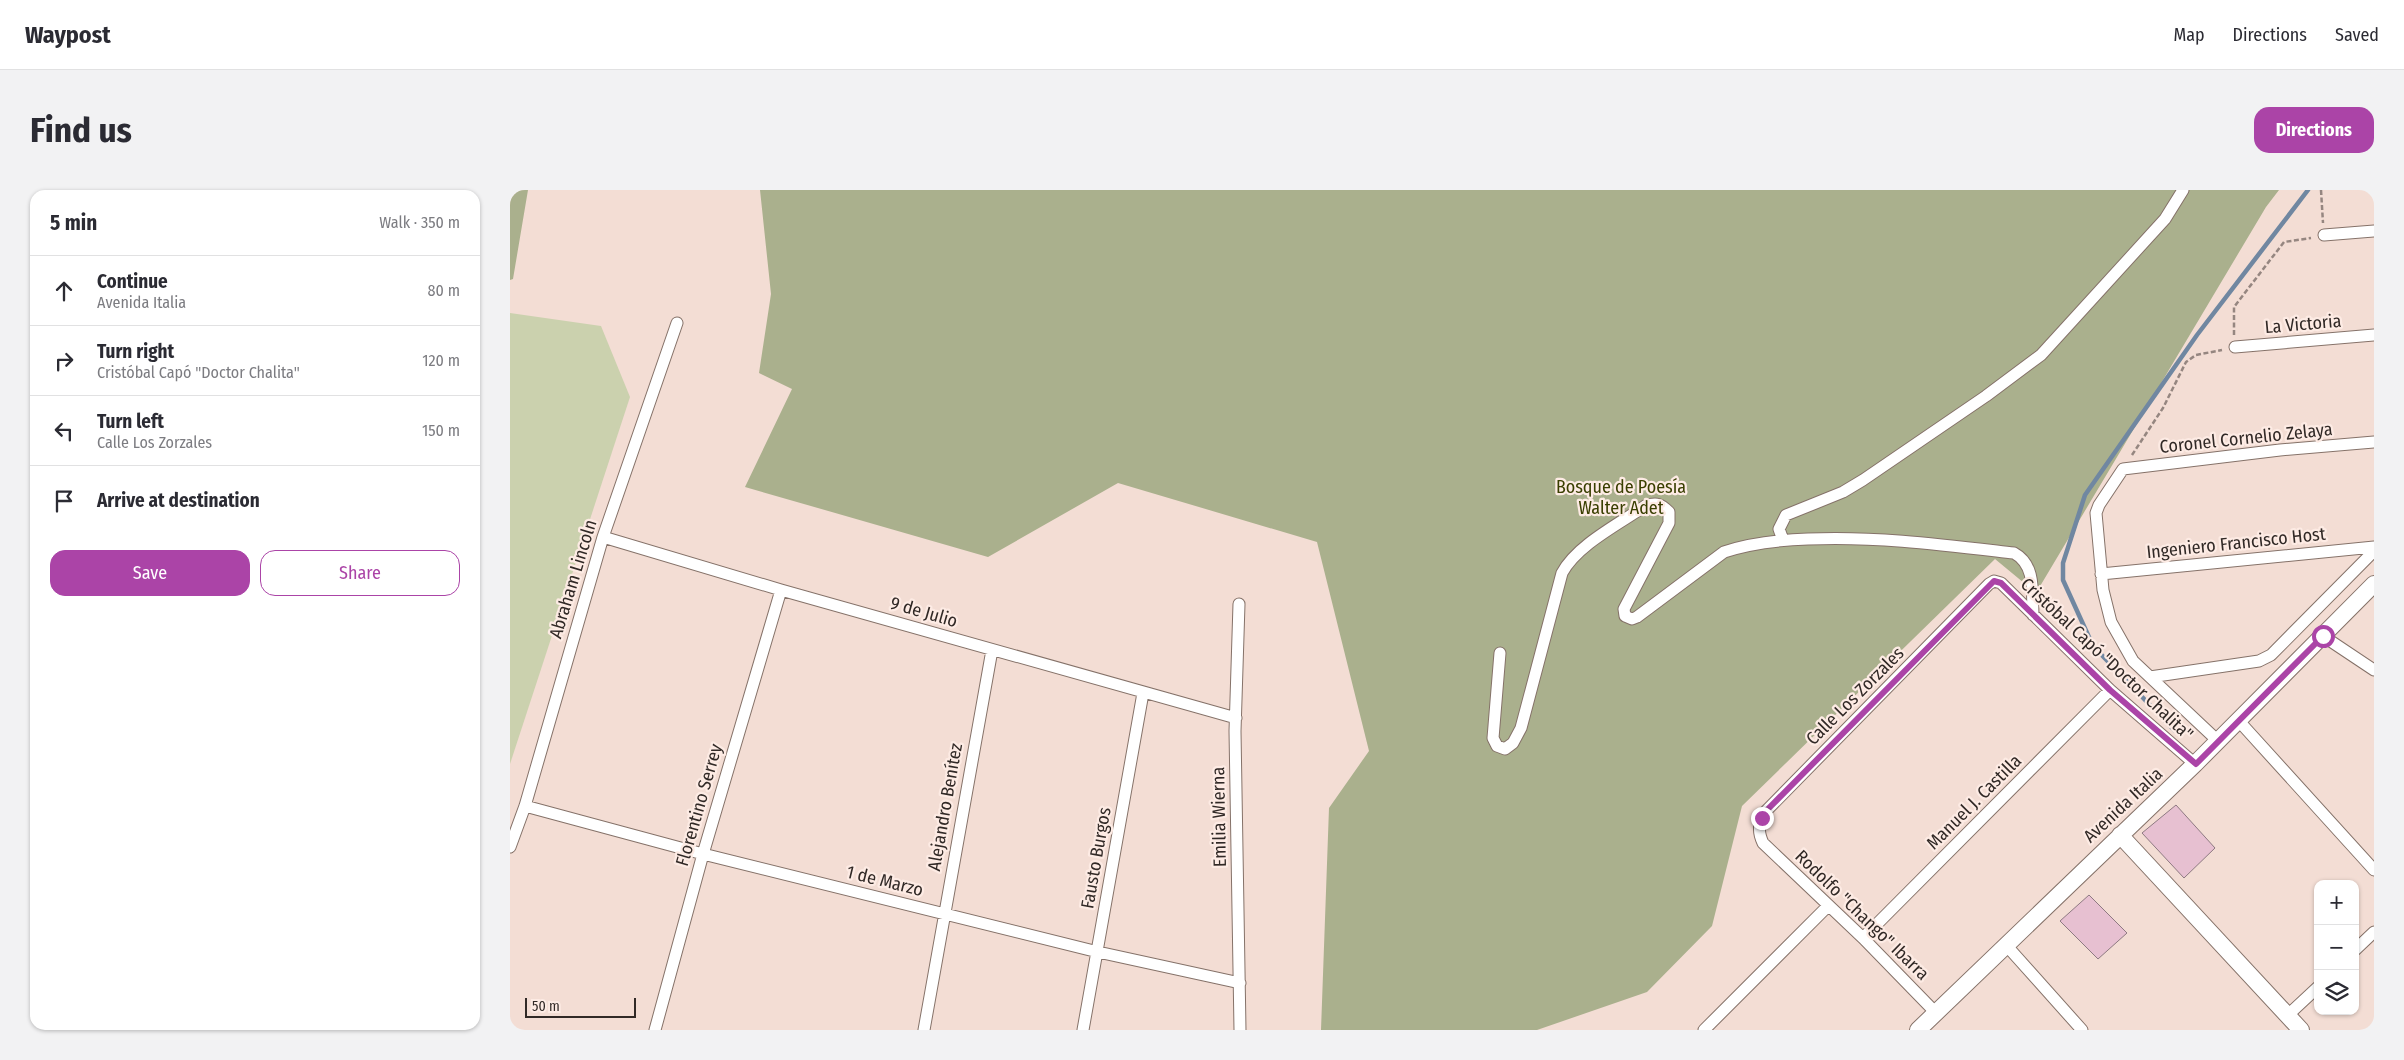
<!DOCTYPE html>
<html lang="en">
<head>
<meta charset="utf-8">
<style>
  body { margin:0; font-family:"Fira Sans Condensed",sans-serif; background:#f2f2f3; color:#2b2b33 }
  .controls { position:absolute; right:15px; bottom:15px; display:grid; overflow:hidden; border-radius:10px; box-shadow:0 1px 4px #0004 }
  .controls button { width:45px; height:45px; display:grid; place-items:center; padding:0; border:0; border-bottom:1px solid #e1e1e2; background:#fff; color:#2b2b33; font:25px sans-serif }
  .scale { position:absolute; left:15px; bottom:12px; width:111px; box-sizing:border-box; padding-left:5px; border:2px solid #312926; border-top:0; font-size:14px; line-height:18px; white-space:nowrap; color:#312926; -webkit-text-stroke:4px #fdebe4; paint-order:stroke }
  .stop { position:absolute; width:15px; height:15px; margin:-11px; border:4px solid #ab44a7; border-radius:50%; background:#fff }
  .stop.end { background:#ab44a7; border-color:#fff; box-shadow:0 1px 5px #0008 }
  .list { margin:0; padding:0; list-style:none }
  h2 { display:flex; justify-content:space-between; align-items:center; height:65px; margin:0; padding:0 20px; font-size:21px }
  h2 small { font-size:16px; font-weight:400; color:#7c7c81 }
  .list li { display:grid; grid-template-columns:32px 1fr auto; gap:15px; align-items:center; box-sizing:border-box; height:70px; padding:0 20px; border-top:1px solid #e1e1e2 }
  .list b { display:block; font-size:19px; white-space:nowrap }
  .list p { margin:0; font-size:16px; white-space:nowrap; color:#7c7c81 }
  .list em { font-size:16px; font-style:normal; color:#7c7c81 }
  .actions { display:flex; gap:10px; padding:15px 20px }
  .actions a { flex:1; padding:11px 0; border:1px solid #ab44a7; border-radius:15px; text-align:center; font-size:18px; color:#ab44a7 }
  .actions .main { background:#ab44a7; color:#fff }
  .icon { flex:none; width:28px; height:28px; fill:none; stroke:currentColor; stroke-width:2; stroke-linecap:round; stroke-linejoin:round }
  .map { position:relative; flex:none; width:1864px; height:840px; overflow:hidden; border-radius:15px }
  header { display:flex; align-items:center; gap:30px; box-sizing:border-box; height:70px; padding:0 25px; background:#fff; border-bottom:1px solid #e1e1e2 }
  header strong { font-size:24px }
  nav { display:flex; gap:28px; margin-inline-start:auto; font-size:18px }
  .intro { display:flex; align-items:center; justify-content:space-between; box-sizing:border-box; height:120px; padding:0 30px }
  h1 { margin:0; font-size:35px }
  .button { padding:12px 22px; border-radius:15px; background:#ab44a7; color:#fff; font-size:18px; font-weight:700 }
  main { display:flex; gap:30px; padding:0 30px }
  aside { flex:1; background:#fff; border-radius:15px; box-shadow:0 1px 4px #0004 }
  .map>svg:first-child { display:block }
  .green { fill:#cbd1ae }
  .forest { fill:#aab08d }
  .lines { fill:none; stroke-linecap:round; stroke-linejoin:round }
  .stream { stroke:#7087a1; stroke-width:4.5 }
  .building { fill:#e7c0d1; stroke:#8e7a82 }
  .street-casing { stroke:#857269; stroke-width:13 }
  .secondary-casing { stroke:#857269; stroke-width:18 }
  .path { stroke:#958680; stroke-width:2.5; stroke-dasharray:5 2.5; stroke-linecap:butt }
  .street { stroke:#fff; stroke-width:11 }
  .secondary { stroke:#fff; stroke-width:16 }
  .route { stroke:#ab44a7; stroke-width:6 }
  .labels { text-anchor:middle; stroke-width:4.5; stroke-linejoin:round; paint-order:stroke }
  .street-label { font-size:18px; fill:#312926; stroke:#fdebe4 }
  .park-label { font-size:18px; fill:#393e00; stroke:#fdebe4 }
</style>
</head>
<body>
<header>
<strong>Waypost</strong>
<nav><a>Map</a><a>Directions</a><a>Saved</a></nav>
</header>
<div class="intro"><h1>Find us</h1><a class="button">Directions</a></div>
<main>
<aside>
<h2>5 min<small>Walk · 350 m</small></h2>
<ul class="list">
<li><svg class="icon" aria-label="ahead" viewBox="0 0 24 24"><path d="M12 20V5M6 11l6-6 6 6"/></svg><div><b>Continue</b><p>Avenida Italia</p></div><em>80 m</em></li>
<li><svg class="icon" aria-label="right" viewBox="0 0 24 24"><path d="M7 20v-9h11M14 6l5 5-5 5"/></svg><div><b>Turn right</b><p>Cristóbal Capó &quot;Doctor Chalita&quot;</p></div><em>120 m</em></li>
<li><svg class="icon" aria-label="left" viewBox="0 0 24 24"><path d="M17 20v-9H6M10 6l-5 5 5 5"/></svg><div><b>Turn left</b><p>Calle Los Zorzales</p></div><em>150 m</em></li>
<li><svg class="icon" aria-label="arrive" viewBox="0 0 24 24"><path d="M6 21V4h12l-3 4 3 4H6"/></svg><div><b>Arrive at destination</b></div></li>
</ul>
<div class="actions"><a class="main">Save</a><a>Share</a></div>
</aside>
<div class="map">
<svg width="1864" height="840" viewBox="0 0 1864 840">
  <rect width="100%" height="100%" fill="#f3ddd4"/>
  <path class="green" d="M0 123 91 136 120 207 0 574Z"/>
  <path class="forest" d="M0 0H18L3 89 0 90Z
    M250 0H1769L1756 17 1526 403 1485 369 1232 616 1202 736 1137 802 1027 840H811L819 618 859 561 807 352 608 293 478 367 235 297 282 199 249 183 261 104Z"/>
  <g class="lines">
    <path class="stream" d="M1664 540 1583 456 1553 390V373L1575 305 1687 145 1798 0"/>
  </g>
  <path class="building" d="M1666 615 1705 658 1674 688 1632 643Z
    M1579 705 1617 743 1588 769 1550 731Z"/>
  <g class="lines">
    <g class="street-casing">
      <path id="street" d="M1814 45 1864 41
        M1725 157 1864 145
        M93 347 271 400 726 528
        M1273 350 1269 339 1276 325 1333 302 1353 290 1476 206 1531 165 1655 29 1673 0
        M1591 384 1864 357
        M729 414 725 541 730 840
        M1813 446 1864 480
        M990 463 983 548 987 556 995 559 1003 553 1011 538 1052 383C1067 355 1109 334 1135 316 1147 312 1151 314 1159 322V333L1114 419 1115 426 1122 429 1127 427 1214 362C1241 353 1270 350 1298 349 1367 346 1435 355 1504 363 1526 375 1522 402 1523 425
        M1640 487 1749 471 1761 465 1864 361
        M1728 530 1864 680
        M1708 551 1623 471 1601 432 1593 400 1586 323 1589 315 1613 279 1770 260 1864 252
        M15 616 193 664 588 762 730 793
        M0 657 15 616 93 347 167 133
        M1353 748 1600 500
        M1496 755 1572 840
        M1845 760 1864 742
        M1426 823 1353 748 1253 653C1247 640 1249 633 1256 621L1479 394 1484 391 1491 393 1600 500 1685 574
        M1778 825 1808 797
        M145 840 193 664 271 400
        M414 840 482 460
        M573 840 633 503
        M1194 840 1318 716"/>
    </g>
    <g class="secondary-casing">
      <path id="secondary" d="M1610 645 1791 840
        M1408 840 1685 574 1864 394"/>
    </g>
    <path class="path" d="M1811 0 1813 33
      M1724 145V117L1774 52 1801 48
      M1622 265 1653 218 1676 172 1686 165 1712 160"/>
    <use href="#street" class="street"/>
    <use href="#secondary" class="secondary"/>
  </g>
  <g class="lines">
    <path class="route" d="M1252 628 1256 621 1484 391 1491 393 1600 500 1686 574 1813 446"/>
  </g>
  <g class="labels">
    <g class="street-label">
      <text transform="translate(1793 134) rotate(-5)" y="6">La Victoria</text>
      <text transform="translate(1736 248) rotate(-6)" y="6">Coronel Cornelio Zelaya</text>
      <text transform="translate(1726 353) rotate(-6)" y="6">Ingeniero Francisco Host</text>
      <text transform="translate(63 389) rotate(-73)" y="6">Abraham Lincoln</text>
      <text transform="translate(414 422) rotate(16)" y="6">9 de Julio</text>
      <text transform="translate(1597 469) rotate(43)" y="6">Cristóbal Capó "Doctor Chalita"</text>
      <text transform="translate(1345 506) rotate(-45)" y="6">Calle Los Zorzales</text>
      <text transform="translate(1464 612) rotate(-45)" y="6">Manuel J. Castilla</text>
      <text transform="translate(189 615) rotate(-74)" y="6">Florentino Serrey</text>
      <text transform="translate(1613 615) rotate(-43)" y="6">Avenida Italia</text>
      <text transform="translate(435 617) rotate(-80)" y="6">Alejandro Benítez</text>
      <text transform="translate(709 627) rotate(-91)" y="6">Emilia Wierna</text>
      <text transform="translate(586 668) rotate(-80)" y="6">Fausto Burgos</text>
      <text transform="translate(375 691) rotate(14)" y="6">1 de Marzo</text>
      <text transform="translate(1352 725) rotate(44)" y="6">Rodolfo "Chango" Ibarra</text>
    </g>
    <g class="park-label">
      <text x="1111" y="303">Bosque de Poesía<tspan x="1111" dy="21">Walter Adet</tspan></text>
    </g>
  </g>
</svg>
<div class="controls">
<button>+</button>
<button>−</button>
<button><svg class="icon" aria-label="layers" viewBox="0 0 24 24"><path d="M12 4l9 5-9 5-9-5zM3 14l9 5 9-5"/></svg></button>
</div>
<div class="scale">50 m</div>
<div class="stop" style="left:1813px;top:446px"></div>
<div class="stop end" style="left:1252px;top:628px"></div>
</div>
</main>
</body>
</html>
